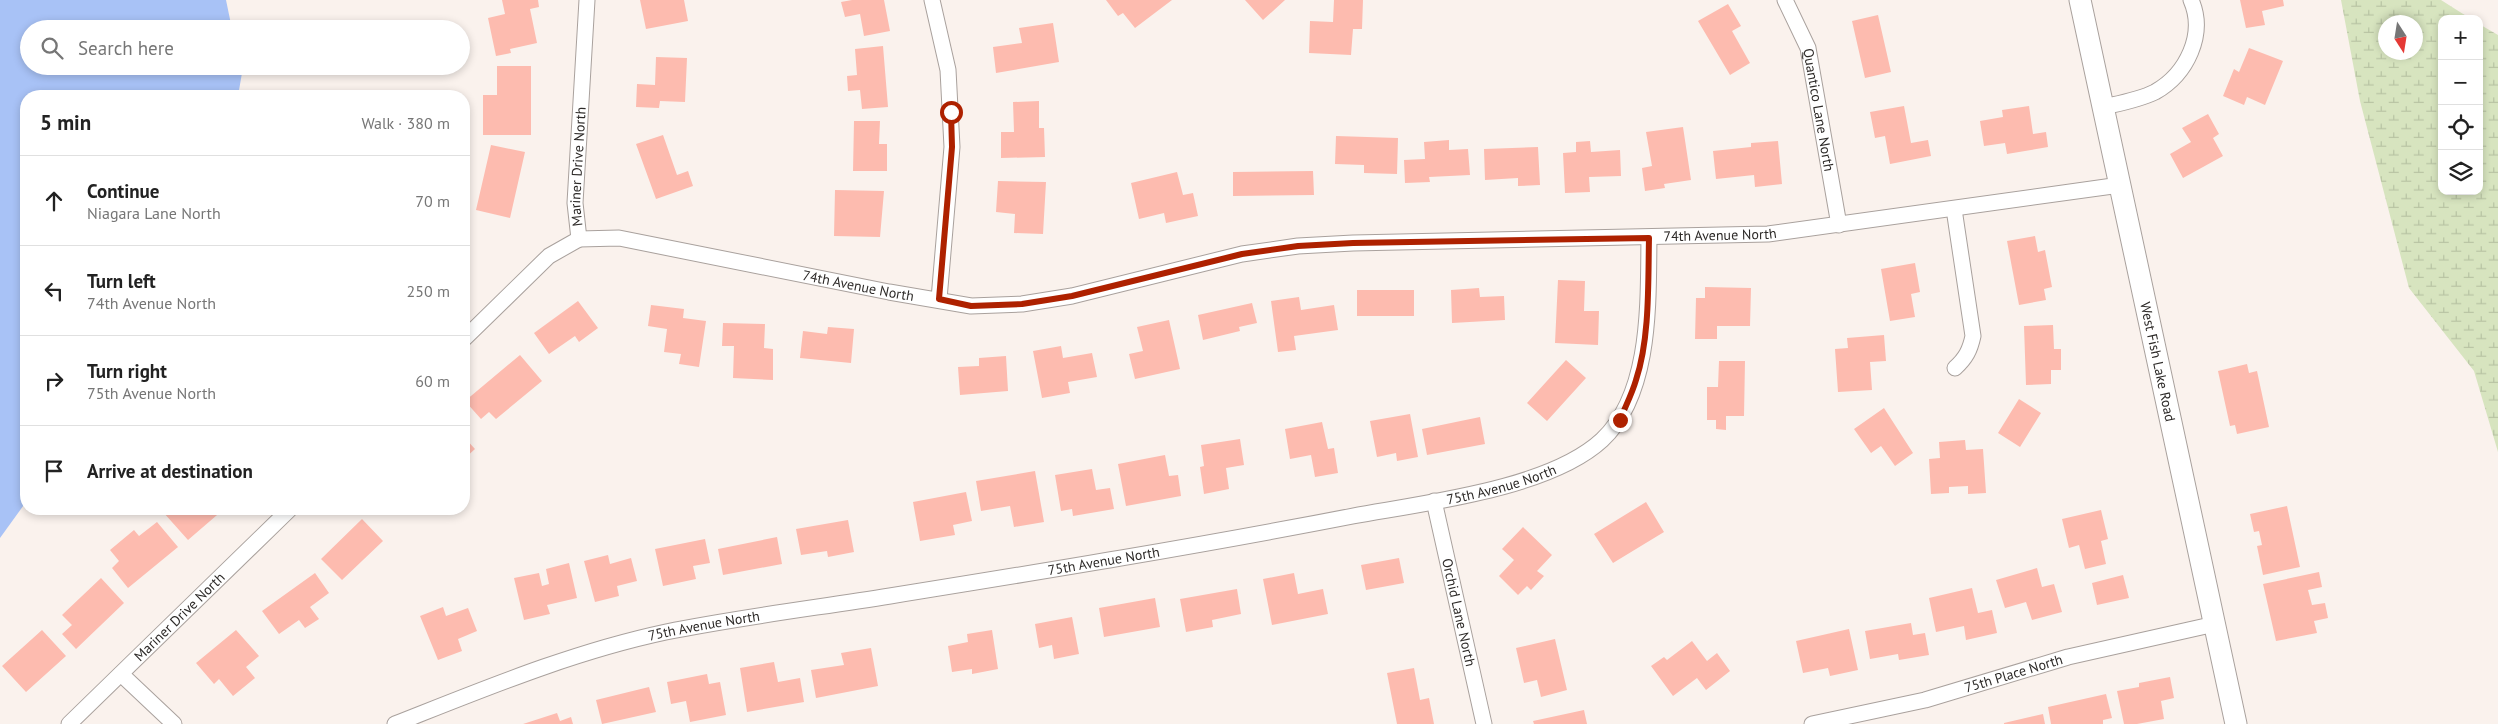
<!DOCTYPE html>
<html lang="en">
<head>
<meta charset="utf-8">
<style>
  body { margin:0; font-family:"PT Sans",sans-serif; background:#f6f6f6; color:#222 }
  .controls { position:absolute; right:15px; top:15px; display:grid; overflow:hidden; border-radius:10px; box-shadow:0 2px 8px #0003 }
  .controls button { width:45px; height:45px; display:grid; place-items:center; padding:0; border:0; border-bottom:1px solid #e0e0e0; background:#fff; color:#222; font:25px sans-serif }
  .compass { position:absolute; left:2378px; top:15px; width:45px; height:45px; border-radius:50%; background:#fff; box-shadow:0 2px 8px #0003; rotate:168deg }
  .stop { position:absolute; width:15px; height:15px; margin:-11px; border:4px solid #ae2100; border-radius:50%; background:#fff }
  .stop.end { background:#ae2100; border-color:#fff; box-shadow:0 1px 5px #0008 }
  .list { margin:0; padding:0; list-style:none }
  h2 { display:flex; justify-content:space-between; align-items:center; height:65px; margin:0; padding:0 20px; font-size:21px }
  h2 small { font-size:16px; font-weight:400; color:#767676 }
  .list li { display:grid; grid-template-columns:32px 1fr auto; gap:15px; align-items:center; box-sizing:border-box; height:90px; padding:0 20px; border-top:1px solid #e0e0e0 }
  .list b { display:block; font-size:19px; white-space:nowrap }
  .list p { margin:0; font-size:16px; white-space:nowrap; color:#767676 }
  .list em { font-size:16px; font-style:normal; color:#767676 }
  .icon { flex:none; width:28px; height:28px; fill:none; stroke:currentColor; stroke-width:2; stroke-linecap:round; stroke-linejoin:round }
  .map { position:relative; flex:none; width:2498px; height:724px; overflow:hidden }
  .search { position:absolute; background:#fff; box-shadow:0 2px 8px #0003; left:20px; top:20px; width:450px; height:55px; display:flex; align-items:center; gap:12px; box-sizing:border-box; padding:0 18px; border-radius:28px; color:#767676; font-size:19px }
  .panel { position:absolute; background:#fff; box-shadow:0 2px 8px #0003; left:20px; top:90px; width:450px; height:425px; border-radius:20px }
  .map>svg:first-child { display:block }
  .wetland { fill:url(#wetland-marsh); fill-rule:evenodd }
  .water { fill:#a8c2f6 }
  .building { fill:#fdbbaf }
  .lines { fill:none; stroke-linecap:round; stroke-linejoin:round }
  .street-casing { stroke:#a9a19d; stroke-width:17 }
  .secondary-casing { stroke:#a9a19d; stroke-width:23 }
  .street { stroke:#fff; stroke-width:15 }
  .secondary { stroke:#fff; stroke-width:21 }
  .route { stroke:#ae2100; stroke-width:6 }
  .labels { text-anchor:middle; stroke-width:4; stroke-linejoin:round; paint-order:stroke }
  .street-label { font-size:14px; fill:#2d2a28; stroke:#fff }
</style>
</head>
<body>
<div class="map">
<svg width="2498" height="724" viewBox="0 0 2498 724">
  <defs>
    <pattern id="wetland-marsh" width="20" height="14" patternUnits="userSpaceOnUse" patternTransform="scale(1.25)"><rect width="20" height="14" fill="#d7e4bf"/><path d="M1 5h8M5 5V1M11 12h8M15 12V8" fill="none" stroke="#b9c4a4"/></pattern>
  </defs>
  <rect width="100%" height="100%" fill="#faf2ed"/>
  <path class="wetland" d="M2341 0H2441L2471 19H2442V191H2479V24L2498 35V452L2474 371 2409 288 2360 101ZM2386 22H2416V52H2386Z"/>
  <path class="water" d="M0 0H226L232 29H29V66H240L242 73 238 96H26V502L0 538Z"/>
  <path class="building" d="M502 0H538L539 7 530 9 537 43 510 49 511 53 496 56 488 18 505 14Z
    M640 0H684L688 21 646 29Z
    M852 0H884L890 31 864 36 860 14 845 17 841 2Z
    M1106 0H1172L1135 28 1123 13 1118 16Z
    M1245 0H1285L1263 20Z
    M1334 0H1363L1362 29H1353L1351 55 1309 53 1310 21 1333 22Z
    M2240 0H2283L2284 6 2262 11 2265 25 2246 28Z
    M1728 4 1741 26 1732 31 1750 63 1730 75 1698 21Z
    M1878 15 1891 72 1865 78 1852 21Z
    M1053 23 1059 62 996 73 993 47 1022 43 1019 28Z
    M883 46 888 107 862 109 860 90 848 91 847 76 857 75 855 49Z
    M2249 48 2283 61 2265 105 2247 97 2244 105 2223 96 2234 69 2239 72Z
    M656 57 687 58 685 102 660 101 659 108 636 107 637 84 655 85Z
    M497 66H531V135H483V95H497Z
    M1039 101V128H1044L1045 157 1001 158V132H1014L1013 102Z
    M1904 106 1911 143 1928 140 1931 156 1890 164 1885 136 1875 138 1870 112Z
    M2029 106 2033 134 2046 132 2048 147 2007 154 2005 143 1984 146 1980 121 2003 117 2002 110Z
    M2208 114 2219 134 2213 138 2223 156 2183 178 2170 154 2191 142 2182 128Z
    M854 121H880L879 144H887V171H853Z
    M1683 127 1691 180 1664 184 1665 188 1645 191 1642 168 1652 166 1646 132Z
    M663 135 677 175 688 171 693 186 656 199 636 144Z
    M1336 136 1398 138 1397 174 1364 173V165L1335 164Z
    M1449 140V150L1468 149 1470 175 1429 177 1430 182 1405 183 1404 160 1425 159 1424 142Z
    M1590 141 1591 152 1620 150 1621 176 1589 177 1590 192 1565 193 1563 153 1576 152V142Z
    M1778 141 1782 184 1755 187 1754 175 1716 179 1713 151 1751 147V143Z
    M491 145 525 152 510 218 476 210Z
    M1538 147 1540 185 1518 186V178L1485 180 1484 149Z
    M1313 171 1314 195 1233 196V172Z
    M1177 172 1183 195 1193 193 1198 216 1166 223 1164 213 1139 219 1131 183Z
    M998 181 1046 182 1043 234 1014 233 1015 214 996 212Z
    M835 190 884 191 880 237 834 236Z
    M2035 236 2038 252 2045 250 2052 287 2044 289 2046 300 2019 305 2007 241Z
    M1915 263 1920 292 1911 294 1915 317 1890 321 1881 269Z
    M1558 280 1585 281 1584 311H1599L1598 345 1555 343Z
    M1705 287 1751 288 1750 326H1717V339H1695L1696 298H1705Z
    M1479 288 1480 297 1504 296 1505 320 1452 323 1451 290Z
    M1357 290H1414V316H1357Z
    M1299 297 1301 310 1334 305 1338 330 1294 336 1296 350 1278 352 1271 301Z
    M578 301 598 328 579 342 575 336 549 354 534 333Z
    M1252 303 1257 323 1239 327 1240 331 1203 340 1198 315Z
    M651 305 684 309 683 318 706 321 699 367 679 364 681 354 664 352 667 329 648 326Z
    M1169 320 1180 369 1135 379 1129 354 1143 351 1137 327Z
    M723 323 765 324 764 348 773 349V380L733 378 734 346H722Z
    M2053 325 2054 349H2061V370H2051V384L2026 385 2024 326Z
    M828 327 854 329 851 363 800 358 803 331 827 334Z
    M1884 335 1886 361 1870 362 1872 390 1838 392 1835 349 1848 348 1847 338Z
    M1061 346 1063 358 1092 353 1097 377 1068 382 1070 393 1042 398 1033 351Z
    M520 355 542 381 496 419 489 412 481 419 465 401Z
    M1006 356 1008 391 960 395 958 367 979 366V358Z
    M1566 360 1586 378 1547 421 1527 403Z
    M1719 361H1745L1744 416H1726V430L1716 429V420H1707V387H1718Z
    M2247 364 2249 373 2257 371 2269 427 2237 434 2235 425 2230 426 2218 371Z
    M2019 399 2041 413 2020 447 1998 433Z
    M1884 408 1913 453 1895 466 1881 446 1871 453 1854 429Z
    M1410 414 1418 457 1397 461 1396 453 1377 457 1370 421Z
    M1480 417 1485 444 1427 455 1422 429Z
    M1322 422 1328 449 1334 448 1338 473 1315 477 1311 455 1290 459 1285 429Z
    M464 437 475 449 464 459Z
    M1240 439 1244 465 1226 468 1229 489 1204 494 1200 467 1204 466 1201 445Z
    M1965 440 1966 450 1983 449 1986 493 1968 494V486L1949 487V493L1931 494 1929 459 1940 458 1939 442Z
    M1165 455 1169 476 1178 475 1181 496 1126 506 1118 464Z
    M1092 469 1096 490 1110 488 1114 509 1073 516 1072 509 1061 511 1055 475Z
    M1035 471 1044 522 1014 527 1010 506 981 511 976 481Z
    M966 492 972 521 953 525 955 535 920 541 913 502Z
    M1646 502 1664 532 1613 563 1594 534Z
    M2287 506 2300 567 2263 575 2257 546 2262 545 2259 531 2254 532 2250 514Z
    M166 509H224L188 540 163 512Z
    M2101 510 2108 539 2101 541 2106 564 2085 569 2079 545 2069 548 2062 519Z
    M362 519 383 541 342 580 321 559Z
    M848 520 854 552 828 557 827 551 801 555 796 529Z
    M157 522 178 547 128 588 112 568 119 561 110 550 134 530 139 536Z
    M1523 527 1552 555 1537 571 1544 576 1531 590 1527 586 1518 595 1499 576 1514 560 1502 549Z
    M777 537 782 564 723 575 718 549Z
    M705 539 710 563 693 566 696 579 663 586 655 549Z
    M608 555 610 564 631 558 637 581 617 586 619 596 595 602 584 561Z
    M1399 558 1404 583 1366 590 1361 565Z
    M569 563 577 598 547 605 550 614 524 620 514 578 539 573 542 586 549 584 546 569Z
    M2037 568 2042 587 2054 584 2062 612 2032 620 2026 602 2005 608 1996 580Z
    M2319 572 2322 587 2308 590 2312 605 2325 603 2328 618 2314 621 2317 633 2276 641 2263 584Z
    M315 573 329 593 310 607 319 619 305 628 299 620 279 634 262 611Z
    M1294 573 1298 594 1323 589 1328 614 1272 625 1263 579Z
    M2123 575 2129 598 2097 605 2092 583Z
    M101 578 124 603 76 649 62 634 72 625 62 615Z
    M1972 588 1978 613 1992 610 1997 633 1966 640 1964 626 1936 632 1929 598Z
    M1237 589 1241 614 1212 620 1213 627 1186 632 1180 599Z
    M1155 598 1160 627 1104 637 1099 608Z
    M443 607 446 616 468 608 477 631 458 639 462 651 438 660 420 616Z
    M1072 617 1079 654 1054 659 1052 645 1039 648 1035 624Z
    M1911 623 1913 635 1925 633 1929 655 1899 660 1898 654 1870 659 1865 631Z
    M1849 629 1858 670 1830 676 1828 668 1803 673 1796 641Z
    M42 630 66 656 26 692 2 666Z
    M236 630 259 656 246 667 255 678 233 696 219 679 214 684 196 663Z
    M992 630 998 669 972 674V669L952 672 948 646 968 642 967 634Z
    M1555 639 1567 690 1541 697 1537 680 1524 683 1516 648Z
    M1692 641 1707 661 1717 653 1730 671 1706 690 1697 678 1673 696 1651 666 1664 657 1667 660Z
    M871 648 878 686 816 698 811 670 844 665 841 653Z
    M774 662 778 682 800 678 804 702 747 712 740 668Z
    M1414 668 1420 700 1429 698 1434 724H1397L1387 673Z
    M707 674 709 684 720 682 726 715 690 722 686 701 671 704 667 682Z
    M2170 677 2174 698 2161 701 2164 719 2137 724H2124L2117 691 2139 687V683Z
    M649 687 656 712 602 724 596 700Z
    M2106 694 2112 718 2103 720V724H2051L2048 707Z
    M1584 710 1587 724H1534L1533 721Z
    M557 713 560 721 571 717 573 724H523Z
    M2043 714 2045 724H2004V723Z"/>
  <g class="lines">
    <g class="street-casing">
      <g id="street">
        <path d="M932 0 948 70 952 147 939 299"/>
        <path id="s1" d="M1785 0 1808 48 1839 225"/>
        <path d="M2103 107C2121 103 2139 100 2155 92 2187 74 2206 34 2191 0"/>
        <path d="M1954 209 1973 336C1970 350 1966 358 1955 368"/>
        <path id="s2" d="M579 239 619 238 889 292 971 306 1022 304 1072 296 1242 254 1298 246 1353 243 1768 234 2120 185"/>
        <path id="s3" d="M464 339 549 256 579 239 575 203 587 0"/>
        <path id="s4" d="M1434 501 1484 724"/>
        <path d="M121 674 174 724"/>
        <path id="s5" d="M69 724 290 509"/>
        <path id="s6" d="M395 724C484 689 572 652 666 632 740 617 815 608 890 596 1045 571 1199 546 1353 516 1424 503 1549 489 1602 440 1652 393 1648 301 1649 238"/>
        <path id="s7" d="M1812 724 1925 700 2068 657 2215 624"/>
      </g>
    </g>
    <g class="secondary-casing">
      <g id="secondary">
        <path id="s8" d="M2080 0 2236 724"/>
      </g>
    </g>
    <use href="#street" class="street"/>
    <use href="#secondary" class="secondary"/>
  </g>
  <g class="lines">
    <path class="route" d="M951 112 952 147 939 299 971 306 1022 304 1072 296 1242 254 1298 246 1353 243 1649 238C1648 282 1650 338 1636 380 1632 394 1625 407 1620 420"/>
  </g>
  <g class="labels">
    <g class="street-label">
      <text dy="5" stroke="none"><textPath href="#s1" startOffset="116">Quantico Lane North</textPath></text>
      <text dy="5" stroke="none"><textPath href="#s3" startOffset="226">Mariner Drive North</textPath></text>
      <text dy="5" stroke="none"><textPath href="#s2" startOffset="1154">74th Avenue North</textPath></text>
      <text dy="5" stroke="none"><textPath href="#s2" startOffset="284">74th Avenue North</textPath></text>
      <text dy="5" stroke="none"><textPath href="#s8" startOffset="370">West Fish Lake Road</textPath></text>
      <text dy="5" stroke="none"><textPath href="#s6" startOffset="1135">75th Avenue North</textPath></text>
      <text dy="5" stroke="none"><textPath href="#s6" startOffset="730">75th Avenue North</textPath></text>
      <text dy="5" stroke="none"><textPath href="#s4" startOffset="114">Orchid Lane North</textPath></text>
      <text dy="5" stroke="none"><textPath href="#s5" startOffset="154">Mariner Drive North</textPath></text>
      <text dy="5" stroke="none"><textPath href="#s6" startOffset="325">75th Avenue North</textPath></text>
      <text dy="5" stroke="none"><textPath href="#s7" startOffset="208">75th Place North</textPath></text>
    </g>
  </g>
</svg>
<div class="controls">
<button>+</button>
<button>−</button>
<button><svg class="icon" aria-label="locate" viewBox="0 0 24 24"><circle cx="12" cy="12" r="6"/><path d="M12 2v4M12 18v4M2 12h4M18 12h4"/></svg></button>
<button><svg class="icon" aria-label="layers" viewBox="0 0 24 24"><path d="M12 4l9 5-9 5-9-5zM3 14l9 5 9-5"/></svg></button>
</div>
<svg class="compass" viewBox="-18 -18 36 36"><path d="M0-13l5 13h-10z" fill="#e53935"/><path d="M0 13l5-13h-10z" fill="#767676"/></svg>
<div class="stop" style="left:951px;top:112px"></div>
<div class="stop end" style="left:1620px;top:420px"></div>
<div class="search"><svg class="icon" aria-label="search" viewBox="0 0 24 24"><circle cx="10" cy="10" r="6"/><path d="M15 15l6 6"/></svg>Search here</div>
<section class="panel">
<h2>5 min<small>Walk · 380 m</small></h2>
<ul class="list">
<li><svg class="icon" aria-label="ahead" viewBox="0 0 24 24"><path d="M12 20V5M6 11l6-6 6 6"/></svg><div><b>Continue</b><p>Niagara Lane North</p></div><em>70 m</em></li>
<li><svg class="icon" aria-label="left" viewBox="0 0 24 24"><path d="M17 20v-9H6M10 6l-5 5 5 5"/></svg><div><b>Turn left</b><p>74th Avenue North</p></div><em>250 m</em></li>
<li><svg class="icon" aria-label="right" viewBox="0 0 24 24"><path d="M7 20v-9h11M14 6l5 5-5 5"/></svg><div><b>Turn right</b><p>75th Avenue North</p></div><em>60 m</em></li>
<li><svg class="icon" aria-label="arrive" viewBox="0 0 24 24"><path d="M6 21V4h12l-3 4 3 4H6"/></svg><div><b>Arrive at destination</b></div></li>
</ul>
</section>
</div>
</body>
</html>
